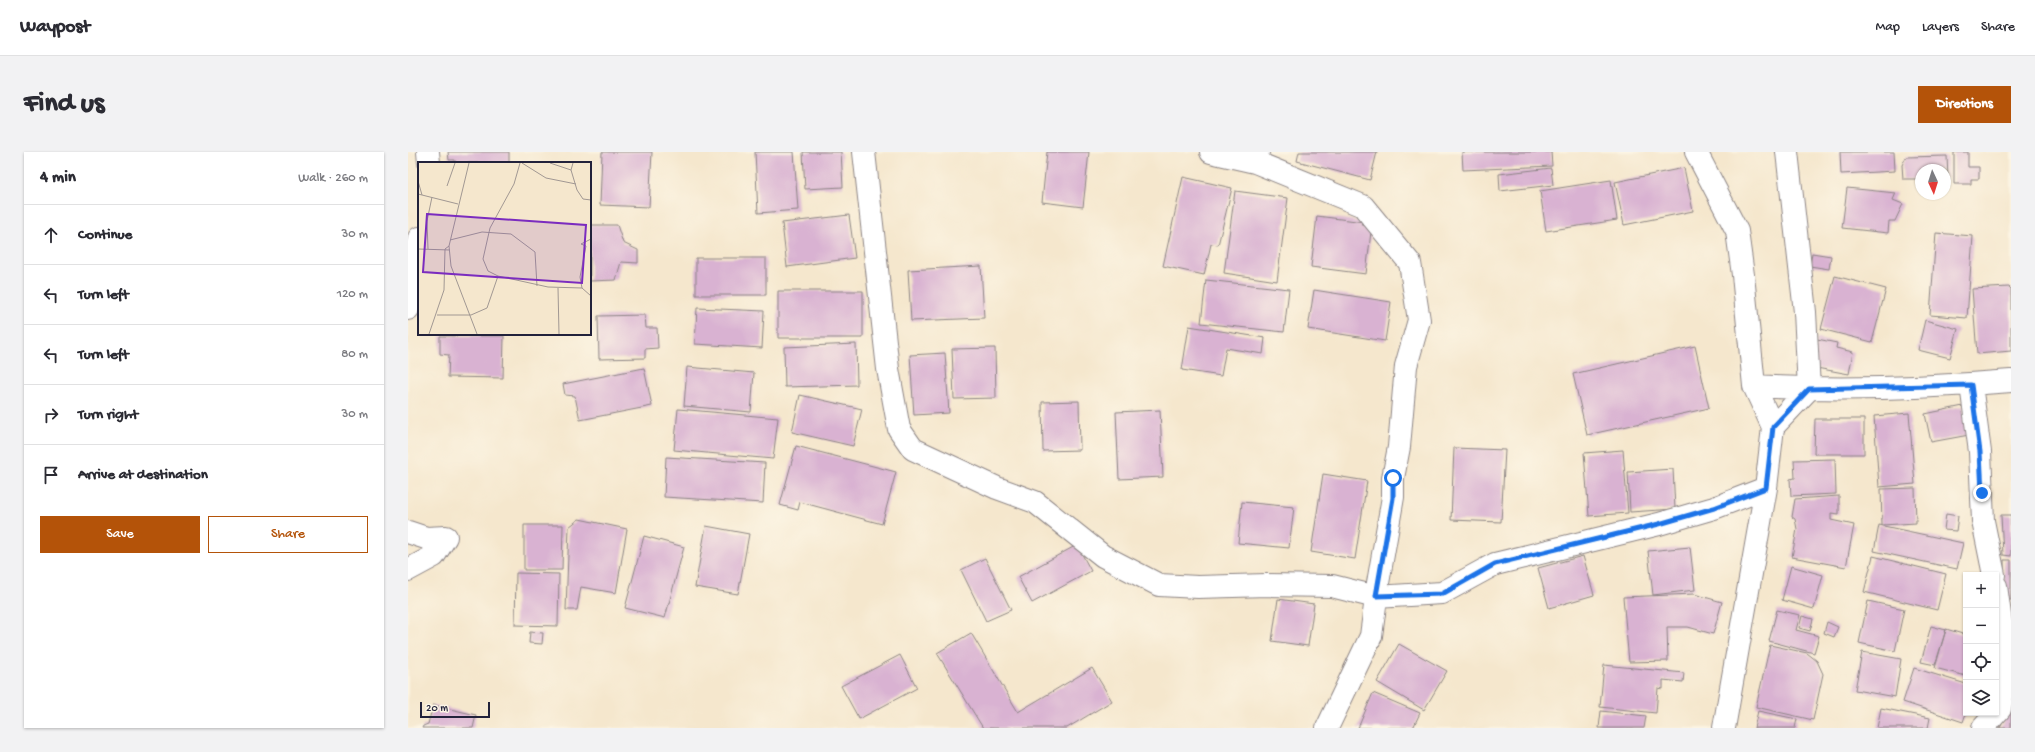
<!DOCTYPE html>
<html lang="en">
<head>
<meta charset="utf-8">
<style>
  body { margin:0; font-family:"Gochi Hand",sans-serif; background:#f2f2f3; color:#2b2b33 }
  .controls { position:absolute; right:12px; bottom:12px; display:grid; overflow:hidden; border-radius:0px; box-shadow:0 1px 3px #0004 }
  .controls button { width:36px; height:36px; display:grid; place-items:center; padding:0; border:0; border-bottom:1px solid #e1e1e2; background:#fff; color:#2b2b33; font:20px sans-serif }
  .compass { position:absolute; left:1507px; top:12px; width:36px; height:36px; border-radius:50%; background:#fff; box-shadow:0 1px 3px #0004; rotate:176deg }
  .scale { position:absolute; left:12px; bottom:10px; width:70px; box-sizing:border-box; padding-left:4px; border:2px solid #22223b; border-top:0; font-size:11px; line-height:14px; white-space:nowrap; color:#22223b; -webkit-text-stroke:3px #fcf5e5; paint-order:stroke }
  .stop { position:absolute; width:12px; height:12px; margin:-9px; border:3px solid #1a73e8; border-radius:50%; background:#fff }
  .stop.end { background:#1a73e8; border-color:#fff; box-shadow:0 1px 4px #0008 }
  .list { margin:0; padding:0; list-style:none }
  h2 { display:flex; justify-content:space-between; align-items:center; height:52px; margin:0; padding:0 16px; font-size:17px }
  h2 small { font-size:13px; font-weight:400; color:#7c7c81 }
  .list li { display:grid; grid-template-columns:26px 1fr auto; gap:12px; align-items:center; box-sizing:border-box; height:60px; padding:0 16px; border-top:1px solid #e1e1e2 }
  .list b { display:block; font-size:15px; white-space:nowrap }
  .list em { font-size:13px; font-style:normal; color:#7c7c81 }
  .actions { display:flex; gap:8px; padding:12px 16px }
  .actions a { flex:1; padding:9px 0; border:1px solid #b45309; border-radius:0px; text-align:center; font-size:14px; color:#b45309 }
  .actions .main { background:#b45309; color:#fff }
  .icon { flex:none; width:22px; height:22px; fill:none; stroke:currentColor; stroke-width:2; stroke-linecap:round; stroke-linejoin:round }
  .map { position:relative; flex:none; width:1603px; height:576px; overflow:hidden; border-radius:0px }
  header { display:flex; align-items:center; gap:24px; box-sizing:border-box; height:56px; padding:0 20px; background:#fff; border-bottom:1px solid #e1e1e2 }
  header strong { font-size:19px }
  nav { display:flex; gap:22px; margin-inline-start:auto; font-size:14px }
  .intro { display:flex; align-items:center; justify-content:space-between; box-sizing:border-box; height:96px; padding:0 24px }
  h1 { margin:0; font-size:28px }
  .button { padding:10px 18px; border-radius:0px; background:#b45309; color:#fff; font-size:14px; font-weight:700 }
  main { display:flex; gap:24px; padding:0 24px }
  aside { flex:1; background:#fff; border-radius:0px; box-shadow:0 1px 3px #0004 }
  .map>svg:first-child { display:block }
  .building { fill:#d9b2d2 }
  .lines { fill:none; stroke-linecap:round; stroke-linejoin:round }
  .minor-casing { stroke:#8c8484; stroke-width:24 }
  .minor { stroke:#fff; stroke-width:22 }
  .route { stroke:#1a73e8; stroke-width:5 }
  .inset-road { fill:none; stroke:#a19893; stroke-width:1 }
  .view { fill:#7b2cbf; fill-opacity:0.15; stroke:#7b2cbf; stroke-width:2 }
  .inset-edge { fill:none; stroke:#22223b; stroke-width:2 }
</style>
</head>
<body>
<header>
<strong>Waypost</strong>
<nav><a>Map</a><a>Layers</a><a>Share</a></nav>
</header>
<div class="intro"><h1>Find us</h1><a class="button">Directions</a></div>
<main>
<aside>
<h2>4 min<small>Walk · 260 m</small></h2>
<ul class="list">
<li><svg class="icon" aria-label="ahead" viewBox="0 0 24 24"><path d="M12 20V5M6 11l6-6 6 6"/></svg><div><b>Continue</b></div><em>30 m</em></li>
<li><svg class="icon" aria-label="left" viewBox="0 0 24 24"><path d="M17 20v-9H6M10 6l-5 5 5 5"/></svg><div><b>Turn left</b></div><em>120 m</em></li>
<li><svg class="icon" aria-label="left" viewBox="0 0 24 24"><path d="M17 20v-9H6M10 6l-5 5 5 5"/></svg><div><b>Turn left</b></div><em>80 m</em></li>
<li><svg class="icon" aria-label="right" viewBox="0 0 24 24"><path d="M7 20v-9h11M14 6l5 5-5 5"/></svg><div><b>Turn right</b></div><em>30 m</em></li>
<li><svg class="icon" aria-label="arrive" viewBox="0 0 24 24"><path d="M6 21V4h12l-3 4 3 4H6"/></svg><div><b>Arrive at destination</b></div></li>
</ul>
<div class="actions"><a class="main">Save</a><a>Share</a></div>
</aside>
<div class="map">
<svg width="1603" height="576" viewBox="0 0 1603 576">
  <rect width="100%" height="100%" fill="#fcf5e5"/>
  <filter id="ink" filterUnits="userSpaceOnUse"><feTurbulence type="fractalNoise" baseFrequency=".025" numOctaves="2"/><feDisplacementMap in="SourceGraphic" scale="8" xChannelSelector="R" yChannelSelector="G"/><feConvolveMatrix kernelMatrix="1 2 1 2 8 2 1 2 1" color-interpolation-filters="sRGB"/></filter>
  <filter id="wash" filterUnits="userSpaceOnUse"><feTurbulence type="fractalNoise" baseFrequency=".012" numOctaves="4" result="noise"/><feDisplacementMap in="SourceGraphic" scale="16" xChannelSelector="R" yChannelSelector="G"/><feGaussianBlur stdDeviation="0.9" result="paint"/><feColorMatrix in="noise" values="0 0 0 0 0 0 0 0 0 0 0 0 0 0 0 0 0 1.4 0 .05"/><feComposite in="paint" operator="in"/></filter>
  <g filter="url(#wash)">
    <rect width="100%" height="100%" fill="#f5e7cd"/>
    <g id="blocks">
      <path class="building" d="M40 0H101V11H47V8H41Z
        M194 0H244L241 55 192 53Z
        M347 0H386L390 58 350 61Z
        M395 0H433L435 35 397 37Z
        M639 0H681L675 55 634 50Z
        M891 0H969L962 28 889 9Z
        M1054 0H1143L1144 14 1055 18Z
        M1432 0H1486L1487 19 1433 22Z
        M1546 0H1560V15H1571V27H1563V32H1546Z
        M1539 4 1540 26 1537 27V18H1513V27H1495L1494 13 1498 5Z
        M1143 16 1145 33 1092 39 1091 22Z
        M1276 16 1285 59 1216 73 1207 30Z
        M775 25 824 36 810 93 803 92 796 123 755 114Z
        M1203 28 1209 68 1138 79 1132 39Z
        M1439 36 1488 41 1485 48 1495 52 1487 69H1481L1480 81 1434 76Z
        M827 39 880 46 869 129 816 121Z
        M441 63 447 106 379 115 374 71Z
        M909 64 964 71 958 122 903 115Z
        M182 73H209L215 91 230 98V111L213 110 208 128 182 129Z
        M1528 81 1565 84 1559 166 1522 163Z
        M1404 101 1423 104 1421 117 1402 114Z
        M288 106H358V143H288Z
        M573 114 576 166 503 169 500 118Z
        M1427 124 1478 137 1464 190 1413 177Z
        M798 128 881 137 876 180 793 171Z
        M1601 135 1603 137V199L1569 202 1564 137Z
        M906 138 983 150 977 189 900 177Z
        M370 139H455V186H370Z
        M289 156 356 159 354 196 287 192Z
        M237 163 238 176H249L250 196 237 197V206L191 207 190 164Z
        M1517 168 1550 177 1542 206 1510 198Z
        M781 174 857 186 855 202 818 196 813 224 774 218Z
        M32 184H96L95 226 40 225 41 203 32 202Z
        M1409 187 1429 191 1428 196 1445 200 1441 222 1403 215Z
        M448 192 449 233 377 235 376 195Z
        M1287 194 1301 256 1179 283 1165 222Z
        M587 196 588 246 546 247 544 197Z
        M537 201 541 261 506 263 502 203Z
        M279 215 346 221 343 260 276 254Z
        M236 216 244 254 172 268 167 244 157 243 155 232Z
        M392 243 454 257 445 294 384 280Z
        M671 249 672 298 635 299 634 250Z
        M1555 254 1561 283 1523 290 1517 262Z
        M270 257 370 266 365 307 266 298Z
        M752 258 755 325 711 327 708 260Z
        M1501 261 1507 332 1471 335 1466 264Z
        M1407 267H1456V302H1406Z
        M388 294 488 320 474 372 392 350 390 358 372 353Z
        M1046 296 1097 298 1093 370 1043 368Z
        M1215 298 1220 361 1181 364 1176 301Z
        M258 305 357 311 355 351 256 345Z
        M1427 307 1428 342 1383 344 1382 327 1387 326 1386 308Z
        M1265 317 1267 357 1222 360 1220 320Z
        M915 322 959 329 947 407 903 400Z
        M1507 336 1508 371 1474 373 1473 337Z
        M1431 344V362L1423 361V368L1446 373 1438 415 1384 405 1389 377 1387 367 1384 365 1387 347Z
        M834 350 886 355 881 396 830 391Z
        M1538 362 1550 364 1548 379 1536 378Z
        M1593 363H1603V404L1595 403Z
        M171 367 219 377 208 441 173 435 169 458H158L161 375Z
        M116 373H155L154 418H116Z
        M1471 373 1555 391 1549 417 1466 399Z
        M298 374 341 382 330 442 287 435Z
        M236 384 276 395 257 466 217 456Z
        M669 393 683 419 624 451 610 425Z
        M1282 395 1287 438 1245 443 1240 399Z
        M1175 404 1186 443 1141 456 1130 416Z
        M1465 404 1538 422 1529 458 1456 440Z
        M577 406 603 458 578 469 553 418Z
        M1596 408H1603V448H1596Z
        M1383 414 1415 423 1406 457 1374 448Z
        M108 421 151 422 150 474 107 473Z
        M1286 442 1314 450 1305 482 1280 475H1259L1260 509 1221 510 1215 445Z
        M870 447 906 452 900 494 864 489Z
        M1460 449 1496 457 1487 499 1451 491Z
        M1369 458 1392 463 1388 478 1411 484 1406 501 1361 489Z
        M1394 464 1405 467 1402 479 1391 476Z
        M1419 470 1430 475 1426 485 1416 481Z
        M1523 474 1538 478 1527 513 1513 510Z
        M1538 477 1558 483V524L1527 516Z
        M122 480 135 481 134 492 121 491Z
        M563 481 610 560 684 516 704 549 659 576H575L529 501Z
        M991 492 1039 519 1016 558 969 530Z
        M1362 493 1399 501 1409 509 1415 522 1405 568 1348 555Z
        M1454 500 1493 507 1487 545 1447 538Z
        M492 503 509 536 451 567 433 534Z
        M1196 513 1276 521 1275 530 1255 528V537L1250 536 1248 561 1192 555Z
        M1506 516 1558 532V561L1555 570 1495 550Z
        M965 541 1012 561 1005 576H950Z
        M25 553 68 563 65 576H14L15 574 20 572Z
        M1473 556 1522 566 1520 576H1469Z
        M1601 558 1603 560V576H1592Z
        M1193 559 1238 564 1236 576H1191Z
        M1350 559 1389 567 1387 576H1346Z"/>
    </g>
  </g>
  <g filter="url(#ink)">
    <use href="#blocks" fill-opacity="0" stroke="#8c8484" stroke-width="1"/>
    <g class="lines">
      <g class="minor-casing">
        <path id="minor" d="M20 0 21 11
          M456 0 480 217 491 277 505 297 589 336 627 350 695 404 751 433 790 435 859 433 924 434 968 445 1034 441 1087 412 1251 372 1306 356 1358 336
          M803 0 847 10 850 0
          M1288 0 1329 79 1335 123 1346 234 1365 275 1358 336 1316 576
          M847 10 955 54 1002 111 1011 168 998 214 991 295 985 326V345L970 431 963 484 919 576
          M0 157 4 119 11 86
          M1563 233 1572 300 1575 369 1586 423
          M1346 234C1431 239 1518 236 1603 229
          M1365 275 1401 237 1397 160 1379 0
          M0 380 18 386 38 385 26 404 0 418
          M1575 576 1592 557 1599 514 1588 434"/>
      </g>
      <use href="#minor" class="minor"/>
    </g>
  </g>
  <g class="lines" filter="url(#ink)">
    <path class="route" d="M985 326V346L968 444 1034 442 1087 412 1251 372 1306 356 1358 336 1365 275 1401 237 1563 233 1572 300 1574 341"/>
  </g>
  <g transform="translate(10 10)">
    <rect width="173" height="173" fill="#f5e7cd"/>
    <path class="inset-road" d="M51 1 31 84 33 104 59 172M104 1 128 16 158 22M132 1 153 8M155 1 153 8 159 28 165 37 173 38M0 19 4 33M29 24 37 1M0 32 40 42M32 78 64 70 93 72 117 90 119 124M0 87 32 88M10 87 9 59 14 35M80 114 70 109 65 97 72 66 96 22 102 1M140 126 141 172M164 126 162 115 168 84 163 82 173 77M19 153H53L69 146 80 114 130 125 164 126 173 134M11 172 26 128 27 87 31 84"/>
    <path class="view" d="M9 52 168 63 164 121 5 110Z"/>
    <rect width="173" height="173" class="inset-edge"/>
  </g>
</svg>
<div class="controls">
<button>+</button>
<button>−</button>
<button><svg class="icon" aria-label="locate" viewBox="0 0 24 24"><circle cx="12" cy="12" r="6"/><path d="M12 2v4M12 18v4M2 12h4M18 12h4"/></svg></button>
<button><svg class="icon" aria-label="layers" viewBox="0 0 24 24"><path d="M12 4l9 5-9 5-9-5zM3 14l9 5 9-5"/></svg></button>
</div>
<svg class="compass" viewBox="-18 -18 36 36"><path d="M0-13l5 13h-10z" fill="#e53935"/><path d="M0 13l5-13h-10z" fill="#7c7c81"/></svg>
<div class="scale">20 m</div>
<div class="stop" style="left:985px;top:326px"></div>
<div class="stop end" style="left:1574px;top:341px"></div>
</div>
</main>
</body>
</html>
